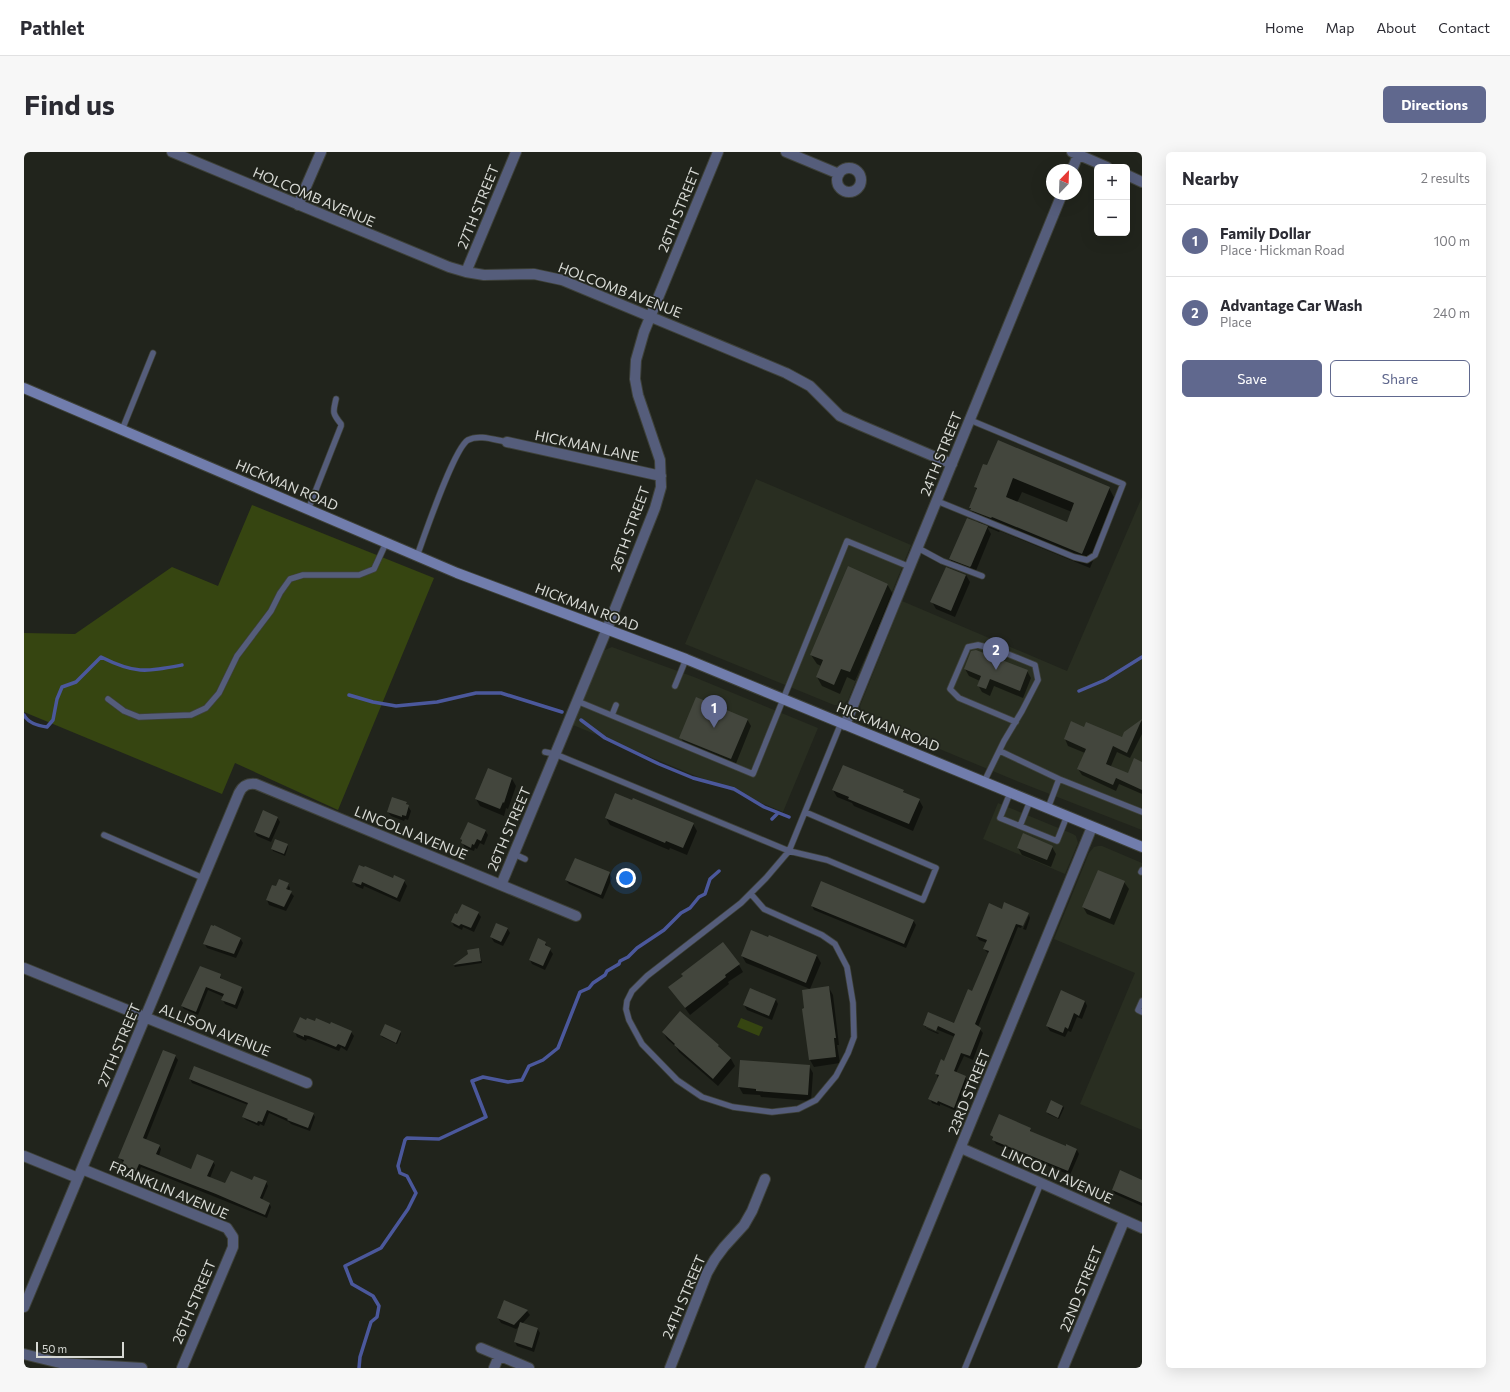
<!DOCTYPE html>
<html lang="en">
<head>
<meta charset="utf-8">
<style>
  body { margin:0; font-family:Commissioner,sans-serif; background:#f7f7f7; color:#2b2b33 }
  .controls { position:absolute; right:12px; top:12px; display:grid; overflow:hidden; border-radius:6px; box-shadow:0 4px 16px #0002 }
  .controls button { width:36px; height:36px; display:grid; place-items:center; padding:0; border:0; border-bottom:1px solid #e1e1e2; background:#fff; color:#2b2b33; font:20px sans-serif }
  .compass { position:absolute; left:1022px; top:12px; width:36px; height:36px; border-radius:50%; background:#fff; box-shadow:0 4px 16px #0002; rotate:23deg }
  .scale { position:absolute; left:12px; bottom:10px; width:88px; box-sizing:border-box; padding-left:4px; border:2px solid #d7d9d4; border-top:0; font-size:11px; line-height:14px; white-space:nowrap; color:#d7d9d4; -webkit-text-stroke:3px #21241c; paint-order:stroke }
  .you { position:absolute; left:602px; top:726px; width:14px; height:14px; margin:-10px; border:3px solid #fff; border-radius:50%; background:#1a73e8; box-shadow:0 0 0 6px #1a73e833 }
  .badge { display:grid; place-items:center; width:26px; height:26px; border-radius:50%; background:#60688e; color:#fff; font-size:13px; font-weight:700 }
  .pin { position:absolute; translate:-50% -33px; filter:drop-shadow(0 1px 2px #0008) }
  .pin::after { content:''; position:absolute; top:21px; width:14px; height:12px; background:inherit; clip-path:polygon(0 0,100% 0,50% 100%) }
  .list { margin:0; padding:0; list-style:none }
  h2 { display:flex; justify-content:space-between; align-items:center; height:52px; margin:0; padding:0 16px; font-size:17px }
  h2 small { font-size:13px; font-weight:400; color:#7c7c81 }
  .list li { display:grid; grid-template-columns:26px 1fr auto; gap:12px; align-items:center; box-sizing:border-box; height:72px; padding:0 16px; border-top:1px solid #e1e1e2 }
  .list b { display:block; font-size:15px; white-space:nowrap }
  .list p { margin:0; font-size:13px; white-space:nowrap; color:#7c7c81 }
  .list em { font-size:13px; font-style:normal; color:#7c7c81 }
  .actions { display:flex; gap:8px; padding:12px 16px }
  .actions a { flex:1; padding:9px 0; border:1px solid #60688e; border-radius:6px; text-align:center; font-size:14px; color:#60688e }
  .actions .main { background:#60688e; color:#fff }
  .map { position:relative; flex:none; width:1118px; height:1216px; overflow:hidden; border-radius:6px }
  header { display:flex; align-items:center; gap:24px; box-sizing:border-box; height:56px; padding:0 20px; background:#fff; border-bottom:1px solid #e1e1e2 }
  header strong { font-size:19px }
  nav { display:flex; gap:22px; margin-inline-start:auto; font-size:14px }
  .intro { display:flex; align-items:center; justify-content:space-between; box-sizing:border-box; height:96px; padding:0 24px }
  h1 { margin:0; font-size:28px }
  .button { padding:10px 18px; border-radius:6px; background:#60688e; color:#fff; font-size:14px; font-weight:700 }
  main { display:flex; gap:24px; padding:0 24px }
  aside { flex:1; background:#fff; border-radius:6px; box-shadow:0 4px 16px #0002 }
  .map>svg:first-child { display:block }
  .built { fill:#292e21 }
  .green { fill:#364511 }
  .shadow { fill:#0007; fill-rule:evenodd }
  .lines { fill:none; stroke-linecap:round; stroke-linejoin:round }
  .stream { stroke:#4b589c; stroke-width:3.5 }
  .building { fill:#43463d; fill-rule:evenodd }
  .service-casing { stroke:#3e4139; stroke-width:7 }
  .minor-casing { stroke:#3e4139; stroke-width:12 }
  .secondary-casing { stroke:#3e4139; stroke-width:12 }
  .service { stroke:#555d7b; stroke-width:5.5 }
  .minor { stroke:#555d7b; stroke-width:10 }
  .secondary { stroke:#717dad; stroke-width:10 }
  .labels { text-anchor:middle; stroke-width:3.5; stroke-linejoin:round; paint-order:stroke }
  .street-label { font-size:14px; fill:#d7d9d4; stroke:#21241c }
</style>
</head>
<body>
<header>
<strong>Pathlet</strong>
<nav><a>Home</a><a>Map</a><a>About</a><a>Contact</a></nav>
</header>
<div class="intro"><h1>Find us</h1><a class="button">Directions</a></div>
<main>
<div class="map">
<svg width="1118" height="1216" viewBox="0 0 1118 1216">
  <rect width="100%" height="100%" fill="#21241c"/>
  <path class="built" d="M732 327 887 393 824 548 818 553H810L661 492Z
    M1118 345V678L995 630 841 566 838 564 836 554 878 449 1043 519Z
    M588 495 670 525 794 576 759 660 549 573 579 501 581 498Z
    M974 651 1049 682 1052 684 1054 691 1041 722 959 687Z
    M1074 694H1078L1118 711V978L1056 952 1111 821 1030 787 1065 701 1070 695Z"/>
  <path class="green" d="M228 353 410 426 314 658 211 611 198 642 0 560V481L51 482 148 415 194 434Z
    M717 866 739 875 735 884 713 875Z"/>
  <path class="shadow" d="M960 313 1085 336 1093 351 1066 416 976 379 975 380 963 375 967 382 951 421 930 414 926 407 955 372 946 356 953 339 951 335ZM998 340 1048 360 1043 371 993 351Z
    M942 423 946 430 931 465 912 457 908 450Z
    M863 432 869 442 831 529 823 525 816 542 798 534 793 525 797 514 793 512 787 503Z
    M948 500 1003 519 1007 526 999 546 970 534 966 544 958 540 954 533 956 529 945 524 941 517Z
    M723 567 727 574 711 614 661 593 657 586Z
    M1118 569V582L1106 606 1093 600 1087 614 1104 623 1118 611V642L1095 632 1092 639 1058 623 1054 617 1061 601 1044 594 1041 587 1048 570 1060 576 1098 586 1101 581Z
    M488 627 492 634 484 657 482 656 480 664 456 654 452 647Z
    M809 638 879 639 881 642 895 648 899 655 889 679 830 654 828 651 813 645Z
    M382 651 387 659 384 668 381 667 380 669 367 664 364 660Z
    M253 665 256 670 247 690 233 684 231 680Z
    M582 666 669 672 673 679 663 703 646 696 645 698 586 673Z
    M461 678 464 683 460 693 456 691 453 697 451 696 450 699 441 696 437 687Z
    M263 693 264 695 261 704 249 699 248 697Z
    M1028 695 1032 702 1027 715 998 703 994 696Z
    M585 721 588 726 579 747 545 732 542 728Z
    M369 727 380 729 383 734 376 750 340 734 339 737 332 734 329 729Z
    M1100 730 1105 737 1090 773 1063 762 1059 755Z
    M264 732 266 736 265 739 270 744 262 759 245 753 243 748 253 736ZM263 733H265L261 742Z
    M788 754 889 768 892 773 882 796 790 758Z
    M978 759 1004 763H1003L997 776 994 775 954 875 959 881 949 908 940 904 932 921 941 925 944 929 932 959 916 952V954L908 951 906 947 914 926 912 921 921 910 931 885 902 873V876L915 881 914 882 903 877 900 873 930 872 949 841 965 802 960 797 963 791 955 788 953 784Z
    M454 761 457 765 450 780 439 775 438 778 430 774 428 770 434 763Z
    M1005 763 1006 766 1002 778 999 777Z
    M483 776 486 781 479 794 470 790 467 785Z
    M216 786 219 791 212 806 183 796 180 791Z
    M745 787 793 804 797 811 786 837 722 811 718 804Z
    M521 791 529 802 521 818 508 812 506 808Z
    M455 797 458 811 431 815 430 814 445 802Z
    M715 813 719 820 704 830 705 832 666 863 646 835Z
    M196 823 198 828 218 836 220 840 213 857 201 852 199 848 200 845 184 838 174 863 160 857 158 854Z
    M805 836 809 843 815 893H813L816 911 790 915 786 908Z
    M752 848 754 852 748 868 723 858 720 853Z
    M1061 849 1063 854 1058 867 1053 865 1047 880 1044 879 1041 885 1026 879 1023 874Z
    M283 869 327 880 330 884 323 899 317 895 315 899 288 888 283 887 282 889 273 885 271 880Z
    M376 880 377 882 373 892 358 885 357 883Z
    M639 880 694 893 697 899 707 907 711 914 694 934 655 900 652 895 643 887Z
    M151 904 154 908 122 988 135 994 137 997 135 1004 168 1018 189 1010 191 1013 186 1026 202 1032 229 1029 242 1030 244 1034 238 1048 245 1051 247 1055 243 1066 117 1015 114 1022 102 1017 100 1013 101 1011 98 1009 96 1006Z
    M785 914 789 921 787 949 737 945 736 943 719 942 715 935Z
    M166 927 289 962 291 965 286 979 267 972 265 970 245 961 240 974 236 972 235 974 222 968 219 965 224 953 168 931Z
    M1039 954 1040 956 1035 967 1024 962 1023 960Z
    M1006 977 1008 981 1042 995 1053 998 1055 1002 1046 1023 972 992 967 983Z
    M1118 1029V1054L1091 1042 1089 1038Z
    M481 1150 503 1159 506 1163 498 1172 513 1176 516 1181 510 1200 493 1194 491 1190 496 1174 492 1177 477 1171 474 1166Z"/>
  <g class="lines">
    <path class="stream" d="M1055 539 1081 528 1118 505
      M325 543 349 550 372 554 413 550 452 541H477L538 560
      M0 563C4 571 15 574 23 575L29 568 33 547 38 535 52 530 77 505C111 522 121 520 158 513
      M557 568 581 586 635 612 669 626 710 637 740 655 765 665
      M748 667 754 661
      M335 1216 336 1205 347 1170 353 1165 355 1154 349 1144 328 1132 321 1114 357 1096 384 1057 392 1041 383 1024 376 1021 374 1014 381 988 383 986 415 987 462 965 448 929 459 925 484 930 498 928 505 914 519 908 534 896 556 840 565 836 569 831 581 823 583 819 595 812 596 809 604 805 613 796 640 778 657 761 666 756 675 745 681 742 686 727 695 719"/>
  </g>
  <path class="building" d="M974 288 1086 335 1058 402 968 365 967 366 946 358 947 356H945L953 336 950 335 959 312 963 313ZM989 326 1050 351 1043 370 982 345Z
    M943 366 964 374 947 414 946 415 925 407Z
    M824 414 864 432 826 520 817 517 810 533 792 525 799 508 786 503Z
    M922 415 942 423 927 459 906 450Z
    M952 498 1004 518 996 539 966 527 962 537 953 534 957 524 940 517 947 499Z
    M672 545 724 567 707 607 655 586Z
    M1118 567 1103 601 1089 594 1082 612 1104 621 1110 606 1118 610V638L1092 626 1089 633 1053 617 1062 597 1040 587 1047 569 1060 575 1062 570 1098 585 1100 580Z
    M819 613 880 638 879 640 896 647 885 672 824 647 825 645 808 638Z
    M464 616 488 626 480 651 479 650 476 657 451 647Z
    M591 641 608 648 609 646 670 671 659 696 642 689 641 691 581 666Z
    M368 645 383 650 382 652 385 653 382 664 378 663V665L363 660Z
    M239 658 254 665 245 686 230 680Z
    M444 670 462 678 457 689 453 687 450 693 448 692 447 696 437 691 438 688 436 687Z
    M999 681 1029 694 1023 708 993 696Z
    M251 687 264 692 260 702 247 697Z
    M551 706 586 720 577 743 541 728Z
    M335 713 340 715 341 714 369 726 370 723 381 728 373 746 338 730 337 733 328 730Z
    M1074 718 1101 729 1086 767 1058 755Z
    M255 727 265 731 262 737 268 739 260 755 242 748 248 733 252 734Z
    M797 729 890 768 880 792 787 754Z
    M980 750 1005 761 999 774 992 772 951 872 957 876 946 904 937 901 930 919 942 924 930 956 914 949 913 951 904 947 915 923 911 922 917 907 920 909 931 882 914 874 912 879 899 873 904 860 930 871 944 837 948 839 965 799 959 797 963 788 952 784 965 751 978 757Z
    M438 752 455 760 447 776 437 772 435 774 427 770 431 761 433 762Z
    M472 771 484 776 477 790 466 785Z
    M187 773 190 774V773L217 786 210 802 179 792Z
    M727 778 744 785 745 783 793 803 782 831 717 804Z
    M514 786 522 790 521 793 527 796 519 814 505 808Z
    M699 790 716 812 701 823 702 825 661 856 644 835 659 824 657 822Z
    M455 796 457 809 429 813 444 802 443 798Z
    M176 814 197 822 196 826 218 835 211 853 197 848 200 842 182 835 172 860 157 854Z
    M805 834 812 886H810L812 905 785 908 778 857 780 856 778 838Z
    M726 836 752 847 745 864 719 853Z
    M1037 838 1061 849 1055 864 1050 861 1044 877 1041 875 1039 881 1022 874Z
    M656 859 695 893 694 894 707 906 689 927 650 893 651 892 638 880Z
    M276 865 282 868 283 866 291 869 292 866 306 872 307 870 328 879 321 895 314 892 312 895 285 884 280 883V885L269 880Z
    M361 872 377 879 372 891 356 883Z
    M139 898 152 903 119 986 136 993 132 1002 167 1017 173 1002 190 1009 183 1024 201 1031 207 1019 228 1028 230 1024 243 1029 236 1046 246 1051 241 1063 192 1042 115 1012 112 1019 98 1013 100 1008 94 1006Z
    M716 908 786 913 784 943 732 939V937L714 935Z
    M170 914 290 961 284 976 263 968 264 967 243 958 238 970 234 969 233 971 218 965 224 951 165 927Z
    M1027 948 1039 954 1034 966 1022 960Z
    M975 962 1007 976 1006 979 1042 994V992L1053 997 1044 1019 968 988 969 985 966 983Z
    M1096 1018 1118 1028V1051L1088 1038Z
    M480 1148 504 1158 490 1173 473 1166Z
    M496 1170 514 1176 508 1196 490 1190Z"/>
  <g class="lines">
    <g class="service-casing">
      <path id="service" d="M98 278 129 201
        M913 349 1050 405 1063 408 1071 403 1099 332 946 268
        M284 358 317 274V272C308 261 309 260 312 247
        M894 396 918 409 958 424
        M393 404C400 385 430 296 444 288 455 282 471 288 483 290
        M651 534 662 507
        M84 547 100 559 115 565 167 563 182 556 195 541 213 504 247 459 256 441 266 427 279 423H335L350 417 362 391
        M553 549 729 622 823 389 886 415
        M588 563 592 553
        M976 599 1035 627
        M521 600 531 602 765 699 803 708 899 748 912 716 781 660
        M960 630 980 589 998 559 1014 528 1011 513 974 498 954 493 944 495 926 537 935 546 992 570
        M986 641 976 666 1033 689 1043 664
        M1024 656 1035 627 1118 660
        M996 674 1006 649
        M80 683 179 726
        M490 702 501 707
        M1117 720 1118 718
        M727 742 740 757 798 783 811 792 823 815 829 851 830 885 824 901 812 924 792 948 774 957 748 960 709 955 678 945 653 928 618 892 605 868 602 857 603 849 608 839 623 824 717 751 742 726 765 699 817 571
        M1118 849 1114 858 1118 860
        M941 1216 1017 1031"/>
    </g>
    <g class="minor-casing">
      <path id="minor" d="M148 0 425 115 442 120 460 123 510 122 538 128 762 221 786 234 816 264 836 273 928 312
        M762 0 815 22
        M1048 0 1083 15
        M813 28a12 12 0 1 1 24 0a12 12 0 1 1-24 0Z
        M1048 18 1054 3
        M1103 23 1118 30
        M274 53 297 0
        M442 120 492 0
        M483 290 637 324
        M821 573 1038 42
        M477 733 583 477 631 356 637 335 636 308 614 243 611 227 612 208 620 180 694 0
        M0 816 283 931
        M937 996 1017 1031 1118 1076
        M0 1004 54 1026
        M58 1017 203 1076 209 1085V1095L158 1216
        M0 1155 215 641C219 633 224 631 232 632L552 764
        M457 1196 505 1216
        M0 1202 36 1211 118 1216
        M470 1216 475 1204
        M646 1216 683 1121 691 1107 700 1095 720 1073 728 1059 741 1027
        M846 1216 1068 675
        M1039 1216 1100 1069"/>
    </g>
    <g class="secondary-casing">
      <path id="secondary" d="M0 236 433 421 662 507 1118 695"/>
    </g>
    <use href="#service" class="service"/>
    <use href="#minor" class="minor"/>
    <use href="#secondary" class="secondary"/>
  </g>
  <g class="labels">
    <g class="street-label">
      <text transform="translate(290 45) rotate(23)" y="5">HOLCOMB AVENUE</text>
      <text transform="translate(454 55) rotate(-68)" y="5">27TH STREET</text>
      <text transform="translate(655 58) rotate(-68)" y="5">26TH STREET</text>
      <text transform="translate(596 138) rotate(21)" y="5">HOLCOMB AVENUE</text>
      <text transform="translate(563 294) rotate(12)" y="5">HICKMAN LANE</text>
      <text transform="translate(917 302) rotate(-68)" y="5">24TH STREET</text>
      <text transform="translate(263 333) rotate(23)" y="5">HICKMAN ROAD</text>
      <text transform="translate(606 377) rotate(-70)" y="5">26TH STREET</text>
      <text transform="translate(563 455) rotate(21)" y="5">HICKMAN ROAD</text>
      <text transform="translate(864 575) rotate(22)" y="5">HICKMAN ROAD</text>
      <text transform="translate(485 677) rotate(-67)" y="5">26TH STREET</text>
      <text transform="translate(387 681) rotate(22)" y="5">LINCOLN AVENUE</text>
      <text transform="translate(191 878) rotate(22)" y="5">ALLISON AVENUE</text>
      <text transform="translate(95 893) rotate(-67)" y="5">27TH STREET</text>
      <text transform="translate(945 940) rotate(-68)" y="5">23RD STREET</text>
      <text transform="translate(1033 1023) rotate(24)" y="5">LINCOLN AVENUE</text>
      <text transform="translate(145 1038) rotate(23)" y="5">FRANKLIN AVENUE</text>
      <text transform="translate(1057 1137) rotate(-68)" y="5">22ND STREET</text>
      <text transform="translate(660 1145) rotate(-67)" y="5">24TH STREET</text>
      <text transform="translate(170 1150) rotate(-67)" y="5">26TH STREET</text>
    </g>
  </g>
</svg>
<div class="controls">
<button>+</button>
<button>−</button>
</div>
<svg class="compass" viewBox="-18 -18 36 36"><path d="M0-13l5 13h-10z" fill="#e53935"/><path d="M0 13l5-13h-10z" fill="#7c7c81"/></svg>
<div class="scale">50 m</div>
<div class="you"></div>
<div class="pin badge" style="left:690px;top:576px">1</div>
<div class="pin badge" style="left:972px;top:518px">2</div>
</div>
<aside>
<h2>Nearby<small>2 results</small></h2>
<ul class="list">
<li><span class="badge">1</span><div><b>Family Dollar</b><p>Place · Hickman Road</p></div><em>100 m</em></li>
<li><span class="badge">2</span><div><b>Advantage Car Wash</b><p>Place</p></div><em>240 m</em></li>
</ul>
<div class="actions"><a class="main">Save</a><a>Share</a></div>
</aside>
</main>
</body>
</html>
